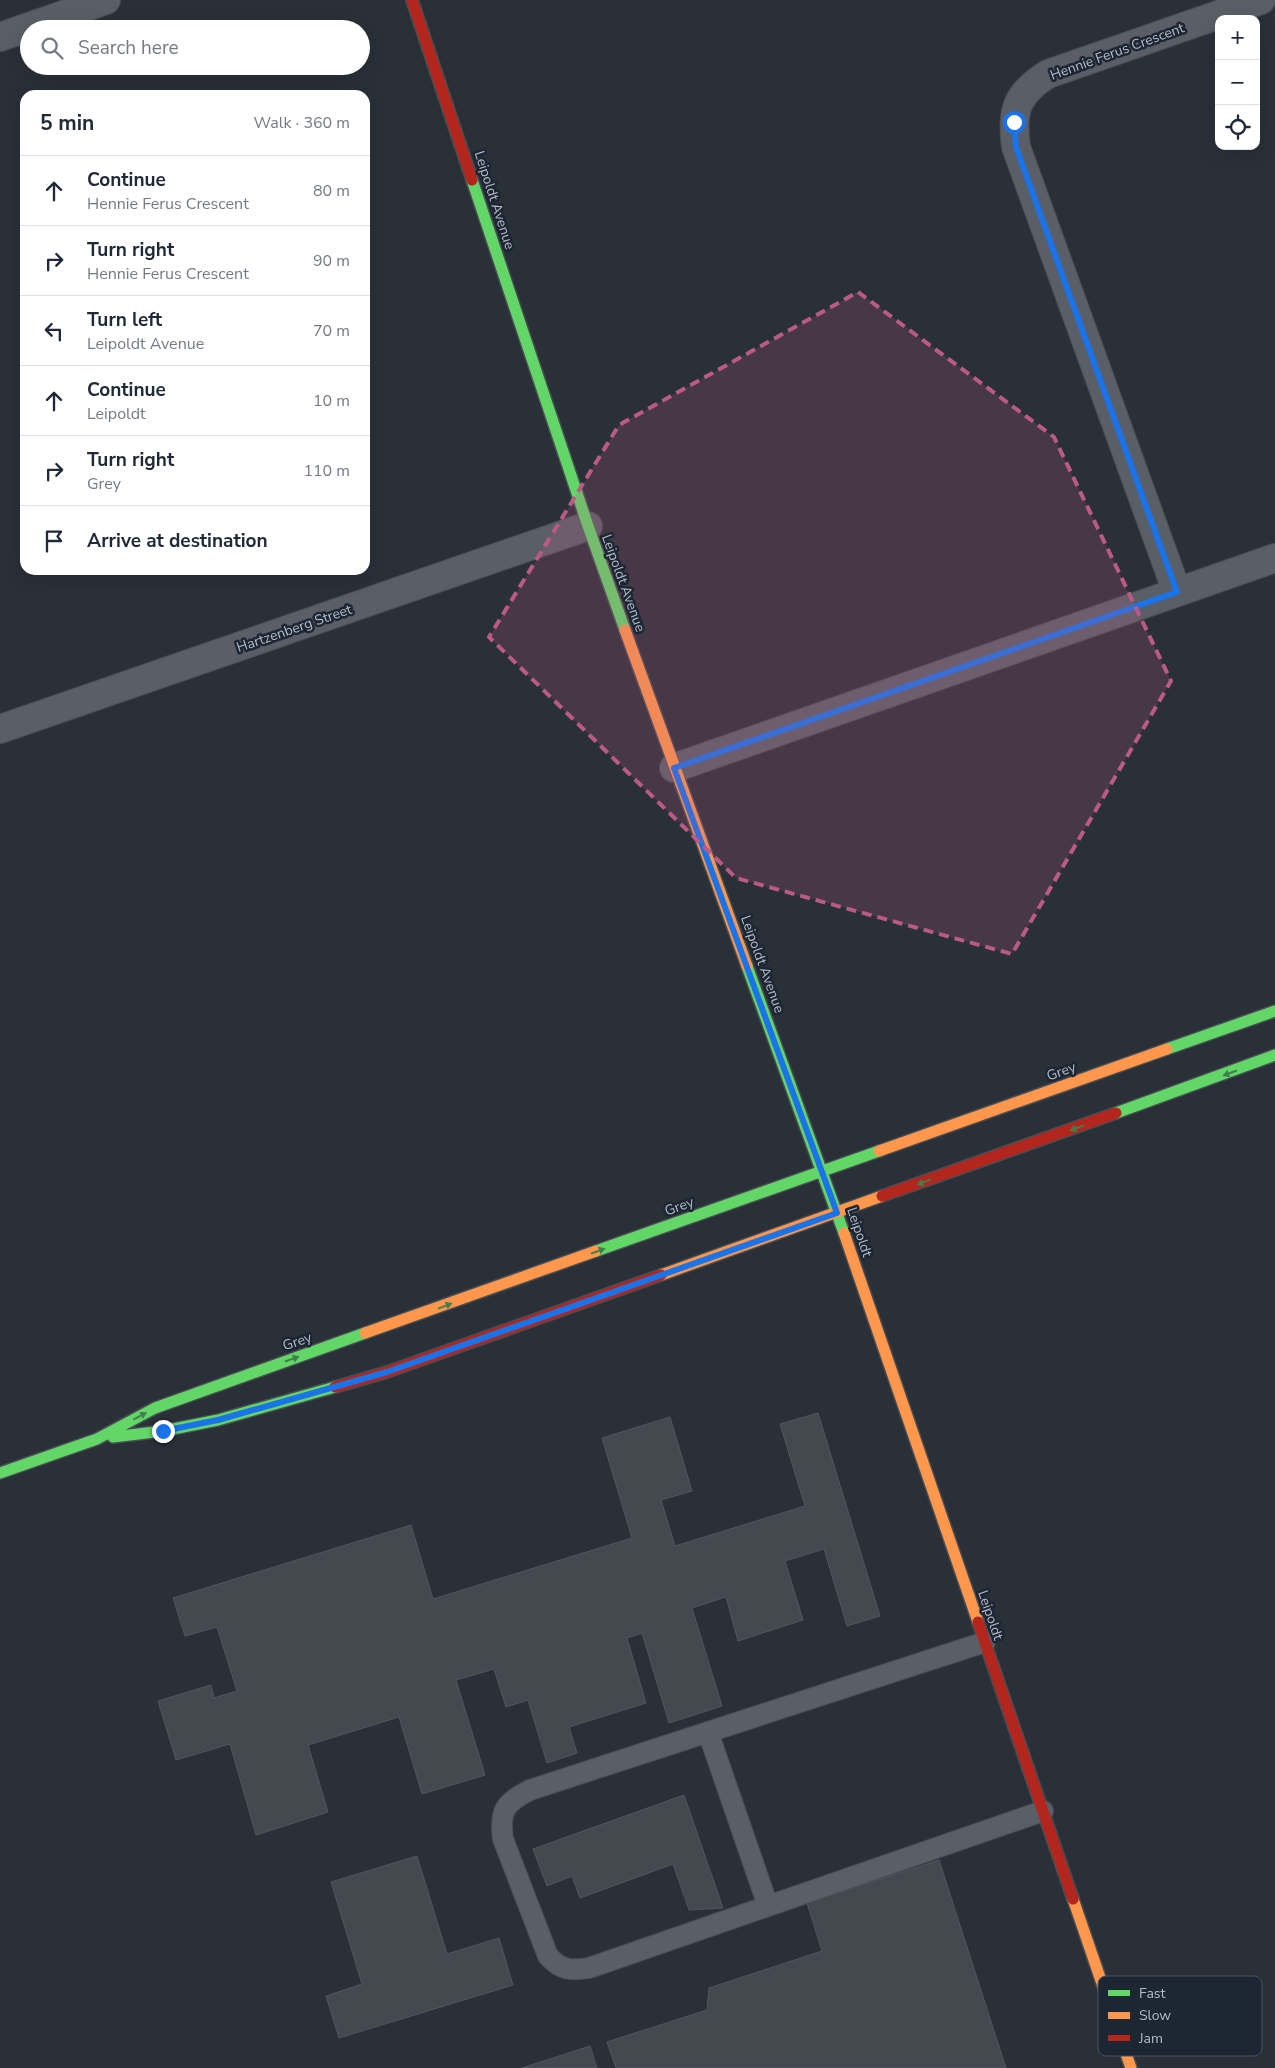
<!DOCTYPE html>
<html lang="en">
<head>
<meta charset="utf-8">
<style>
  body { margin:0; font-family:"Nunito Sans",sans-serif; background:#f2f2f3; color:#1f2937 }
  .controls { position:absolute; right:15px; top:15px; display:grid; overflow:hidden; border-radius:10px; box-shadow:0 5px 20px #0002 }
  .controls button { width:45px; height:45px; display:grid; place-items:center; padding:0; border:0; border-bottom:1px solid #e0e1e3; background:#fff; color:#1f2937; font:25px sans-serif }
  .stop { position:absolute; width:15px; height:15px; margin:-11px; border:4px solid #1a73e8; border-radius:50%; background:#fff }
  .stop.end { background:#1a73e8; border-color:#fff; box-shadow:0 1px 5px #0008 }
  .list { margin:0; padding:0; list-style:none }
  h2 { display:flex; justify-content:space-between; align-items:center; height:65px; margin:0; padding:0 20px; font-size:21px }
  h2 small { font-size:16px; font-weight:400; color:#747a83 }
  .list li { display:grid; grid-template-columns:32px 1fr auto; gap:15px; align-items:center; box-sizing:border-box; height:70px; padding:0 20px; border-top:1px solid #e0e1e3 }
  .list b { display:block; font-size:19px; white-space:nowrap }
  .list p { margin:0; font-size:16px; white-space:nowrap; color:#747a83 }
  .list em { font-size:16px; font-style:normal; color:#747a83 }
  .icon { flex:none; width:28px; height:28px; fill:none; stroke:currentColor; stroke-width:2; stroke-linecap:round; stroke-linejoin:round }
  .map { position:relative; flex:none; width:1275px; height:2068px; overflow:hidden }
  .search { position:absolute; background:#fff; box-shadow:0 5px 20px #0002; left:20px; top:20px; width:350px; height:55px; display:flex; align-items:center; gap:12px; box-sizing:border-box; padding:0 18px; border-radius:28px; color:#747a83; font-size:19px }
  .panel { position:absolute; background:#fff; box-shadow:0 5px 20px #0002; left:20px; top:90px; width:350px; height:485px; border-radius:15px }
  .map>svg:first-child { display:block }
  .building { fill:#444950; stroke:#52575f }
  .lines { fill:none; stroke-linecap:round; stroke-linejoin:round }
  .lane-casing { stroke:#484c53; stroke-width:22 }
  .street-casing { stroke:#484c53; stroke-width:30 }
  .fast-casing { stroke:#484c53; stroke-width:14 }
  .slow-casing { stroke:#484c53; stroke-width:14 }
  .jam-casing { stroke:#484c53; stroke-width:14 }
  .lane { stroke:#5a5e66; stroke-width:20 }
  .street { stroke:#5a5e66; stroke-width:28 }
  .fast { stroke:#63d668; stroke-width:11 }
  .slow { stroke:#ff974d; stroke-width:11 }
  .jam { stroke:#b3261e; stroke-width:11 }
  .oneway { fill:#407e4e }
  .route { stroke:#1a73e8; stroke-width:6 }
  .marked { fill:#bc5a87; fill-opacity:0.2; stroke:#bc5a87; stroke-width:4; stroke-dasharray:10 6; stroke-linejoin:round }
  .labels { text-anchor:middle; stroke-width:5; stroke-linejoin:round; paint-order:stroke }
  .street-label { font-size:14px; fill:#b4bcc9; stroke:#1d2633 }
  .key { fill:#1d2633; stroke:#4a5360; stroke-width:1 }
  .key-label { font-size:14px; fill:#b4bcc9 }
</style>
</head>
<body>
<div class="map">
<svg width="1275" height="2068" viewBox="0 0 1275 2068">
  <rect width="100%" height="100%" fill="#2a3038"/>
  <path class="building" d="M818 1413 880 1616 847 1626 824 1549 785 1561 803 1620 738 1641 726 1597 692 1608 722 1706 669 1723 642 1633 627 1638 646 1703 569 1727 577 1753 547 1763 528 1700 506 1707 494 1669 456 1680 485 1775 422 1794 399 1717 308 1745 328 1812 256 1835 230 1744 176 1760 158 1701 211 1685 214 1698 237 1691 217 1627 185 1636 173 1598 411 1525 433 1599 632 1538 602 1438 670 1417 692 1491 661 1500 675 1546 805 1506 780 1424Z
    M684 1795 723 1908 689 1910 673 1864 580 1898 572 1876 547 1886 533 1849Z
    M417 1856 447 1954 499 1938 513 1985 339 2038 326 1996 362 1984 331 1882Z
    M939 1860 1006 2068H616L607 2042 707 2010 709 1988 822 1951 807 1903Z
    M590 2046 597 2068H522Z"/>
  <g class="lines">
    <g class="lane-casing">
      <path id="lane" d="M985 1642 530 1790C505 1803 499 1810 503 1839L548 1956C561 1970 570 1971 589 1968L1043 1811
        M708 1732 768 1906"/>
    </g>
    <g class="street-casing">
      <path id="street" d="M0 37 106 0
        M1177 592 1016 147C1011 111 1016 94 1048 74L1261 0
        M0 729 588 526
        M674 768 1275 558"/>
    </g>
    <g class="fast-casing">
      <path id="fast" d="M472 180 588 526 625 630
        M747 966 844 1233
        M1167 1049 1275 1011
        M1116 1113 1275 1055
        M596 1251 879 1151
        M113 1437 163 1431 218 1420 335 1387
        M0 1473 97 1439 155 1408 365 1333"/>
    </g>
    <g class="slow-casing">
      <path id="slow" d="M625 630 747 966
        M879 1151 1167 1049
        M844 1233 978 1622
        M661 1275 882 1196
        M365 1333 596 1251
        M1073 1899 1131 2068"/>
    </g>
    <g class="jam-casing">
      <path id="jam" d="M412 0 472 180
        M882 1196 1116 1113
        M335 1387 387 1372 661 1275
        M978 1622 1073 1899"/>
    </g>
    <use href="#lane" class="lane"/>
    <use href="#street" class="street"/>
    <use href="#fast" class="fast"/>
    <use href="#slow" class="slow"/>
    <use href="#jam" class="jam"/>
  </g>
  <defs><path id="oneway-solid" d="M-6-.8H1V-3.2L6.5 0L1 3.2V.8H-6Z" transform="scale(1.25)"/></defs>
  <g class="oneway">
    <use href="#oneway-solid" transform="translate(1230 1073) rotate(159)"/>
    <use href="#oneway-solid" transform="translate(1077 1128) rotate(160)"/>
    <use href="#oneway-solid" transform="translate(924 1182) rotate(160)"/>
    <use href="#oneway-solid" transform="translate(598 1251) rotate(-20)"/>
    <use href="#oneway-solid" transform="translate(445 1306) rotate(-20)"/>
    <use href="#oneway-solid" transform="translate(292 1359) rotate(-19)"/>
    <use href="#oneway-solid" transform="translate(140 1416) rotate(-28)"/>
  </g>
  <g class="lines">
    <path class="route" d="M163 1431 218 1420 387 1372 837 1213 674 768 1177 592 1016 147 1014 122"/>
  </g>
  <path class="marked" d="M858 292 1054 437 1171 681 1012 954 736 878 489 637 619 425Z"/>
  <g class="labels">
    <g class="street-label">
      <text transform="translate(1117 51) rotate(-20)" y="5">Hennie Ferus Crescent</text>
      <text transform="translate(495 200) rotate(72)" y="5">Leipoldt Avenue</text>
      <text transform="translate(624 583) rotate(70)" y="5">Leipoldt Avenue</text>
      <text transform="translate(294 628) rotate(-19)" y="5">Hartzenberg Street</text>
      <text transform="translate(763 964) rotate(70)" y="5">Leipoldt Avenue</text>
      <text transform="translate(1061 1071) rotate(-20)" y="5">Grey</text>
      <text transform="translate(679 1206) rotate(-20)" y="5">Grey</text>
      <text transform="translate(860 1232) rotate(71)" y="5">Leipoldt</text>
      <text transform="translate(297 1341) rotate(-19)" y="5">Grey</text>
      <text transform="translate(991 1615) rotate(71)" y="5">Leipoldt</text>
    </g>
  </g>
  <rect x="1098" y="1976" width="164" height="80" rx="8" class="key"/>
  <rect x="1108" y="1990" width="22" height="6" fill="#63d668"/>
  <rect x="1108" y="2012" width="22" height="7" fill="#ff974d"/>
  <rect x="1108" y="2035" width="22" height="6" fill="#b3261e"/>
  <g class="key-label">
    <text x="1139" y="1998">Fast</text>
    <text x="1139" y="2020">Slow</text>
    <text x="1139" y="2043">Jam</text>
  </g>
</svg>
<div class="controls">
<button>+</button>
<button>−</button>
<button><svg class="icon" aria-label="locate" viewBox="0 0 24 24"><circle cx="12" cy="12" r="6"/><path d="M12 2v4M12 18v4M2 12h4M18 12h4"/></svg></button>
</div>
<div class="stop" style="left:1014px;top:122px"></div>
<div class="stop end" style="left:163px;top:1431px"></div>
<div class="search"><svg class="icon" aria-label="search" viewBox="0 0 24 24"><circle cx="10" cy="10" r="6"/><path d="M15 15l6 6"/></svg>Search here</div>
<section class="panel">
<h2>5 min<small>Walk · 360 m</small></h2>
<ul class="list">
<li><svg class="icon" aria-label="ahead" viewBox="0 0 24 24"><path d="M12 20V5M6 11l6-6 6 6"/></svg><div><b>Continue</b><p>Hennie Ferus Crescent</p></div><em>80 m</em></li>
<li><svg class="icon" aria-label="right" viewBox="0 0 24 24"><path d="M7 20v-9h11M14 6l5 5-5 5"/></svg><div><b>Turn right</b><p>Hennie Ferus Crescent</p></div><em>90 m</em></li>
<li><svg class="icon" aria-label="left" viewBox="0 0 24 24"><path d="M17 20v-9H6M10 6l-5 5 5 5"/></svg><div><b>Turn left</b><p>Leipoldt Avenue</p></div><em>70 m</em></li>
<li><svg class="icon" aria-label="ahead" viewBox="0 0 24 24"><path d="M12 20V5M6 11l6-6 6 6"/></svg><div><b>Continue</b><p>Leipoldt</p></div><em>10 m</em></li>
<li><svg class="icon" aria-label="right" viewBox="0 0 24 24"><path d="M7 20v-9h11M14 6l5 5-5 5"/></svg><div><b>Turn right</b><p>Grey</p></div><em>110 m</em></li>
<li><svg class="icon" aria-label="arrive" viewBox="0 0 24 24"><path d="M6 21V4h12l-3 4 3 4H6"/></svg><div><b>Arrive at destination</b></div></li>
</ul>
</section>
</div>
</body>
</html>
